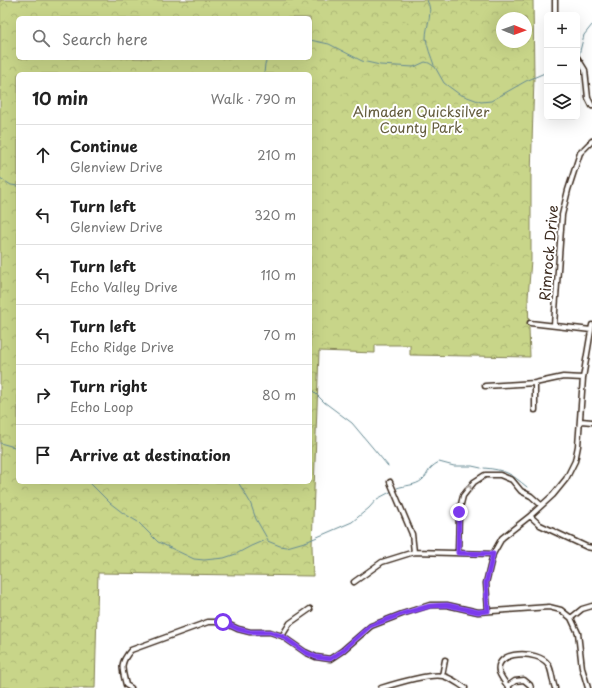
<!DOCTYPE html>
<html lang="en">
<head>
<meta charset="utf-8">
<style>
  body { margin:0; font-family:"Playpen Sans",sans-serif; background:#f2f2f2; color:#222 }
  .controls { position:absolute; right:12px; top:12px; display:grid; overflow:hidden; border-radius:6px; box-shadow:0 4px 16px #0002 }
  .controls button { width:36px; height:36px; display:grid; place-items:center; padding:0; border:0; border-bottom:1px solid #e0e0e0; background:#fff; color:#222; font:20px sans-serif }
  .compass { position:absolute; left:496px; top:12px; width:36px; height:36px; border-radius:50%; background:#fff; box-shadow:0 4px 16px #0002; rotate:91deg }
  .stop { position:absolute; width:12px; height:12px; margin:-9px; border:3px solid #7c3aed; border-radius:50%; background:#fff }
  .stop.end { background:#7c3aed; border-color:#fff; box-shadow:0 1px 4px #0008 }
  .list { margin:0; padding:0; list-style:none }
  h2 { display:flex; justify-content:space-between; align-items:center; height:52px; margin:0; padding:0 16px; font-size:17px }
  h2 small { font-size:13px; font-weight:400; color:#767676 }
  .list li { display:grid; grid-template-columns:26px 1fr auto; gap:12px; align-items:center; box-sizing:border-box; height:60px; padding:0 16px; border-top:1px solid #e0e0e0 }
  .list b { display:block; font-size:15px; white-space:nowrap }
  .list p { margin:0; font-size:13px; white-space:nowrap; color:#767676 }
  .list em { font-size:13px; font-style:normal; color:#767676 }
  .icon { flex:none; width:22px; height:22px; fill:none; stroke:currentColor; stroke-width:2; stroke-linecap:round; stroke-linejoin:round }
  .map { position:relative; flex:none; width:592px; height:688px; overflow:hidden }
  .search { position:absolute; background:#fff; box-shadow:0 4px 16px #0002; left:16px; top:16px; width:296px; height:44px; display:flex; align-items:center; gap:10px; box-sizing:border-box; padding:0 14px; border-radius:6px; color:#767676; font-size:15px }
  .panel { position:absolute; background:#fff; box-shadow:0 4px 16px #0002; left:16px; top:72px; width:296px; height:412px; border-radius:6px }
  .map>svg:first-child { display:block }
  .park { fill:url(#park-crowns); stroke:#828054; fill-rule:evenodd }
  .lines { fill:none; stroke-linecap:round; stroke-linejoin:round }
  .stream { stroke:#648993; stroke-width:1 }
  .minor-casing { stroke:#3b2a1e; stroke-width:7 }
  .minor { stroke:#fff; stroke-width:4 }
  .oneway { stroke:#a79f9a }
  .route { stroke:#7c3aed; stroke-width:5 }
  .labels { text-anchor:middle; stroke-width:4; stroke-linejoin:round; paint-order:stroke }
  .park-label { font-size:14px; fill:#655d3e; stroke:#fff }
  .street-label { font-size:14px; fill:#3b2a1e; stroke:#fff }
</style>
</head>
<body>
<div class="map">
<svg width="592" height="688" viewBox="0 0 592 688">
  <defs>
    <pattern id="park-crowns" width="20" height="18" patternUnits="userSpaceOnUse"><rect width="20" height="18" fill="#c8d589"/><path d="M2 6a3 3 0 1 1 6 0M12 15a3 3 0 1 1 6 0" fill="none" stroke="#adb776"/></pattern>
  </defs>
  <rect width="100%" height="100%" fill="#fff"/>
  <filter id="ink" filterUnits="userSpaceOnUse"><feTurbulence type="fractalNoise" baseFrequency=".025" numOctaves="2"/><feDisplacementMap in="SourceGraphic" scale="8" xChannelSelector="R" yChannelSelector="G"/><feConvolveMatrix kernelMatrix="1 2 1 2 8 2 1 2 1" color-interpolation-filters="sRGB"/></filter>
  <g filter="url(#ink)">
    <path class="park" d="M0 0H533L534 78 531 176V260L528 298 530 357 410 355V345H375V353L319 351 312 546 313 576 98 573 95 688H0ZM18 18H310V58H18ZM502 18H526V42H502ZM18 74H310V482H18Z"/>
    <g class="lines">
      <path class="stream" d="M427 0C434 13 426 25 426 38 427 47 431 56 434 65
        M310 40 329 44 362 61 380 65 414 67 425 62 429 63 435 67 444 83 459 94 481 102 491 101 526 81 547 72
        M579 55 584 35 592 25
        M264 74 265 64 268 58
        M0 178 11 185 18 186
        M310 388 324 402 352 423 388 466
        M0 443 18 448
        M484 468C506 470 510 473 527 487
        M89 482 110 503 123 513 138 522 158 542 194 559 204 560 224 558 236 554 251 546 265 540 280 546 287 547 308 541 352 522 369 508 377 499 392 491
        M238 482 250 502 256 519 268 540
        M397 488C405 485 415 486 422 480 430 473 426 469 439 462L454 466H472L481 468"/>
      <g class="minor-casing">
        <path id="minor" d="M555 15V0
          M577 57 585 70 588 98 592 106
          M530 323 591 330
          M554 325 562 215 568 190 580 153 592 141
          M485 386 535 383 563 377 583 378
          M535 410V383
          M581 421 592 422
          M390 482 412 534 414 552
          M530 516 540 525 587 547 592 548
          M458 553 459 512 463 496 474 482 485 475H500L512 480 521 491 531 496 541 505
          M354 582 382 562 414 552 493 554
          M488 611 486 583 493 554 502 538 530 516 553 495 566 479 575 461 578 446 583 378 592 325
          M571 618 582 609 592 606
          M282 636 290 623 310 609
          M442 676 445 660
          M508 686 515 681 524 680 530 685 531 688
          M131 688 126 685C122 668 119 664 131 650L208 622H223L238 629 250 632H270L282 636 305 652 316 657 330 659 342 651 371 626 402 614 430 605H447L478 612 549 607 561 610 571 618 578 633 582 668 588 688
          M381 688C394 684 430 673 443 676 451 678 458 683 465 688
          M509 688C506 684 501 677 499 672 494 650 538 650 548 664 552 670 552 681 555 688"/>
      </g>
      <use href="#minor" class="minor"/>
    </g>
    <defs><path id="oneway-chevron" d="M-2-3.5L2.5 0L-2 3.5" fill="none" stroke-width="1.6" stroke-linecap="round" stroke-linejoin="round"/></defs>
    <use class="oneway" href="#oneway-chevron" transform="translate(469 488) rotate(-55)"/>
  </g>
  <g class="lines" filter="url(#ink)">
    <path class="route" d="M223 622 238 629 250 632H270L282 636 305 652 316 657 330 659 342 651 370 626 402 614 430 606 447 605 478 612 488 611 486 583 493 554 458 553 459 512"/>
  </g>
  <g class="labels">
    <g class="park-label">
      <text x="421" y="117">Almaden Quicksilver<tspan x="421" dy="16">County Park</tspan></text>
    </g>
    <g class="street-label">
      <text transform="translate(549 253) rotate(-85)" y="5">Rimrock Drive</text>
    </g>
  </g>
</svg>
<div class="controls">
<button>+</button>
<button>−</button>
<button><svg class="icon" aria-label="layers" viewBox="0 0 24 24"><path d="M12 4l9 5-9 5-9-5zM3 14l9 5 9-5"/></svg></button>
</div>
<svg class="compass" viewBox="-18 -18 36 36"><path d="M0-13l5 13h-10z" fill="#e53935"/><path d="M0 13l5-13h-10z" fill="#767676"/></svg>
<div class="stop" style="left:223px;top:622px"></div>
<div class="stop end" style="left:459px;top:512px"></div>
<div class="search"><svg class="icon" aria-label="search" viewBox="0 0 24 24"><circle cx="10" cy="10" r="6"/><path d="M15 15l6 6"/></svg>Search here</div>
<section class="panel">
<h2>10 min<small>Walk · 790 m</small></h2>
<ul class="list">
<li><svg class="icon" aria-label="ahead" viewBox="0 0 24 24"><path d="M12 20V5M6 11l6-6 6 6"/></svg><div><b>Continue</b><p>Glenview Drive</p></div><em>210 m</em></li>
<li><svg class="icon" aria-label="left" viewBox="0 0 24 24"><path d="M17 20v-9H6M10 6l-5 5 5 5"/></svg><div><b>Turn left</b><p>Glenview Drive</p></div><em>320 m</em></li>
<li><svg class="icon" aria-label="left" viewBox="0 0 24 24"><path d="M17 20v-9H6M10 6l-5 5 5 5"/></svg><div><b>Turn left</b><p>Echo Valley Drive</p></div><em>110 m</em></li>
<li><svg class="icon" aria-label="left" viewBox="0 0 24 24"><path d="M17 20v-9H6M10 6l-5 5 5 5"/></svg><div><b>Turn left</b><p>Echo Ridge Drive</p></div><em>70 m</em></li>
<li><svg class="icon" aria-label="right" viewBox="0 0 24 24"><path d="M7 20v-9h11M14 6l5 5-5 5"/></svg><div><b>Turn right</b><p>Echo Loop</p></div><em>80 m</em></li>
<li><svg class="icon" aria-label="arrive" viewBox="0 0 24 24"><path d="M6 21V4h12l-3 4 3 4H6"/></svg><div><b>Arrive at destination</b></div></li>
</ul>
</section>
</div>
</body>
</html>
